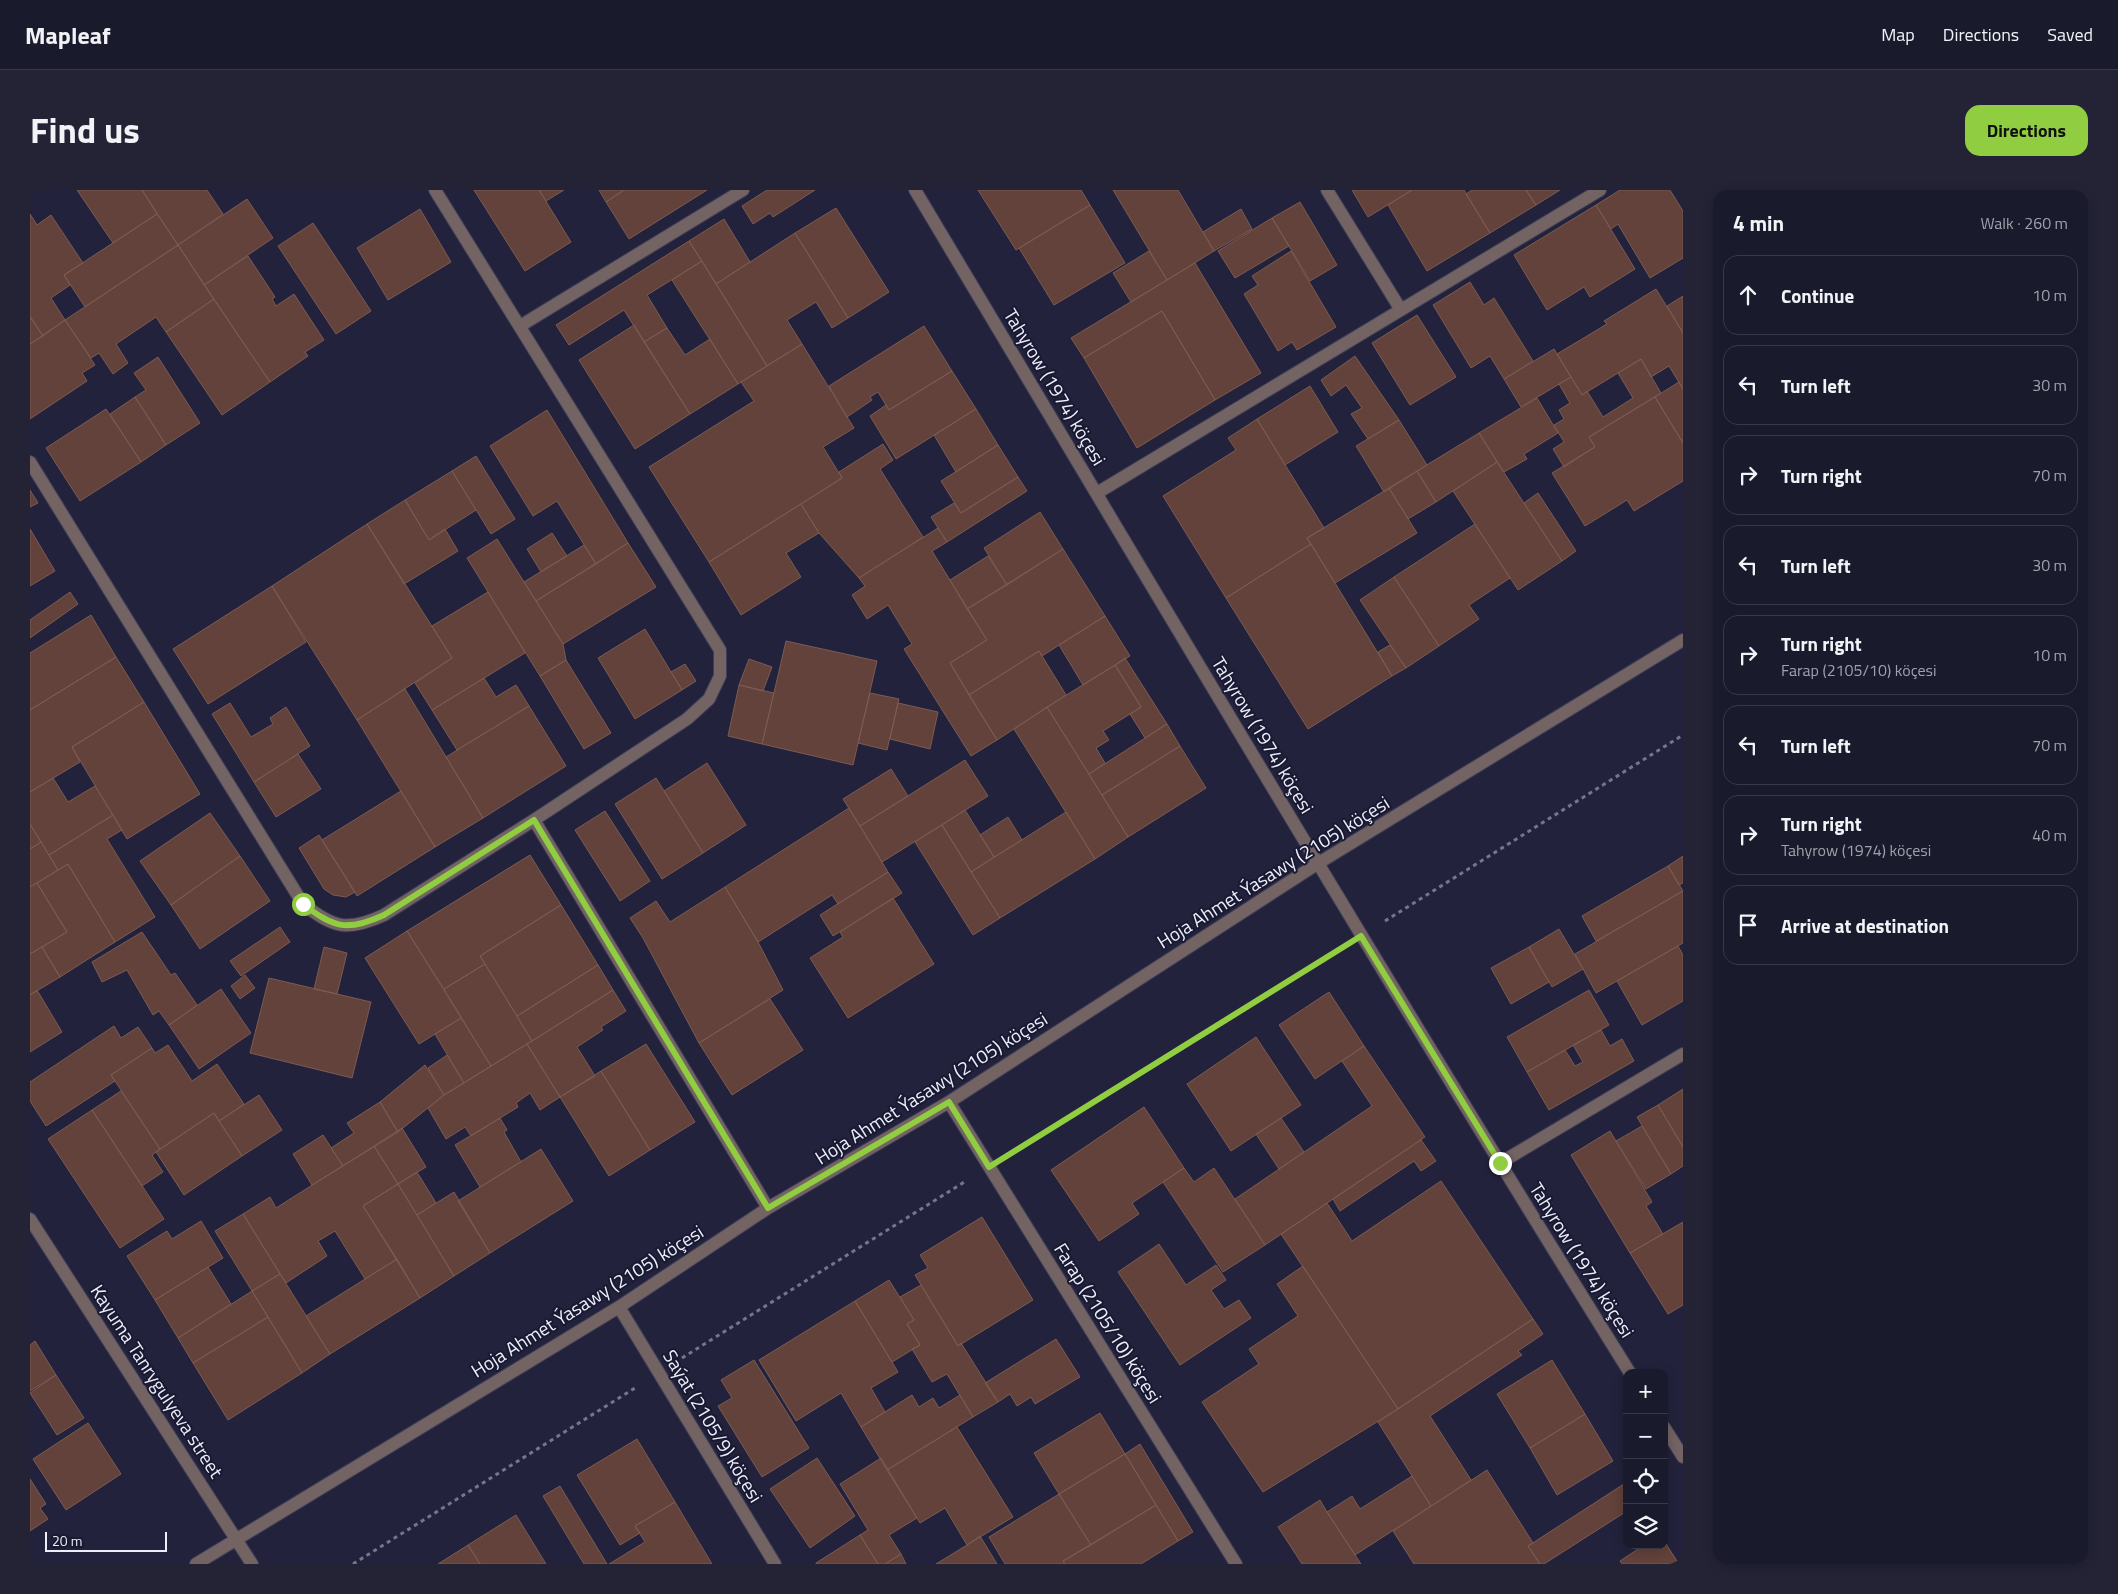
<!DOCTYPE html>
<html lang="en">
<head>
<meta charset="utf-8">
<style>
  body { margin:0; font-family:"Titillium Web",sans-serif; background:#232335; color:#f1f3f6 }
  .controls { position:absolute; right:15px; bottom:15px; display:grid; overflow:hidden; border-radius:10px; box-shadow:0 2px 12px #0003 }
  .controls button { width:45px; height:45px; display:grid; place-items:center; padding:0; border:0; border-bottom:1px solid #383849; background:#1a1a2d; color:#f1f3f6; font:25px sans-serif }
  .scale { position:absolute; left:15px; bottom:12px; width:122px; box-sizing:border-box; padding-left:5px; border:2px solid #edeefc; border-top:0; font-size:14px; line-height:18px; white-space:nowrap; color:#edeefc; -webkit-text-stroke:4px #191931; paint-order:stroke }
  .stop { position:absolute; width:15px; height:15px; margin:-11px; border:4px solid #90cd41; border-radius:50%; background:#fff }
  .stop.end { background:#90cd41; border-color:#fff; box-shadow:0 1px 5px #0008 }
  .list { margin:0; padding:0; list-style:none }
  h2 { display:flex; justify-content:space-between; align-items:center; height:65px; margin:0; padding:0 20px; font-size:21px }
  h2 small { font-size:16px; font-weight:400; color:#9fa1aa }
  .list li { display:grid; grid-template-columns:32px 1fr auto; gap:15px; align-items:center; box-sizing:border-box; height:80px; margin:0 10px 10px; padding:0 10px; border:1px solid #383849; border-radius:15px }
  .list b { display:block; font-size:19px; white-space:nowrap }
  .list p { margin:0; font-size:16px; white-space:nowrap; color:#9fa1aa }
  .list em { font-size:16px; font-style:normal; color:#9fa1aa }
  .icon { flex:none; width:28px; height:28px; fill:none; stroke:currentColor; stroke-width:2; stroke-linecap:round; stroke-linejoin:round }
  .map { position:relative; flex:none; width:1653px; height:1374px; overflow:hidden; border-radius:15px }
  header { display:flex; align-items:center; gap:30px; box-sizing:border-box; height:70px; padding:0 25px; background:#1a1a2d; border-bottom:1px solid #383849 }
  header strong { font-size:24px }
  nav { display:flex; gap:28px; margin-inline-start:auto; font-size:18px }
  .intro { display:flex; align-items:center; justify-content:space-between; box-sizing:border-box; height:120px; padding:0 30px }
  h1 { margin:0; font-size:35px }
  .button { padding:12px 22px; border-radius:15px; background:#90cd41; color:#111; font-size:18px; font-weight:700 }
  main { display:flex; gap:30px; padding:0 30px }
  aside { flex:1; background:#1a1a2d; border-radius:15px; box-shadow:0 2px 12px #0003 }
  .map>svg:first-child { display:block }
  .building { fill:#62423a; stroke:#7d5b53 }
  .lines { fill:none; stroke-linecap:round; stroke-linejoin:round }
  .minor-casing { stroke:#3e3f57; stroke-width:14 }
  .path { stroke:#76768b; stroke-width:3; stroke-dasharray:4 4; stroke-linecap:butt }
  .minor { stroke:#736363; stroke-width:12 }
  .route { stroke:#90cd41; stroke-width:6 }
  .labels { text-anchor:middle; stroke-width:4; stroke-linejoin:round; paint-order:stroke }
  .street-label { font-size:19px; fill:#edeefc; stroke:#191931 }
</style>
</head>
<body>
<header>
<strong>Mapleaf</strong>
<nav><a>Map</a><a>Directions</a><a>Saved</a></nav>
</header>
<div class="intro"><h1>Find us</h1><a class="button">Directions</a></div>
<main>
<div class="map">
<svg width="1653" height="1374" viewBox="0 0 1653 1374">
  <rect width="100%" height="100%" fill="#22223c"/>
  <path class="building" d="M47 0H112L127 24 83 53Z
    M112 0H177L193 24 148 55Z
    M444 0H509L541 52 495 81Z
    M509 0H534L516 11Z
    M569 0H594L576 12Z
    M594 0H677L599 49 576 12Z
    M737 0H785L743 27 740 23 723 34 712 16Z
    M948 0H1051L1060 15 986 60Z
    M1083 0H1148L1184 61 1137 90Z
    M1322 0H1382L1338 27Z
    M1382 0H1434L1460 43 1397 81 1358 15Z
    M1442 0H1496L1506 15 1460 43 1436 4Z
    M1496 0H1530L1506 15Z
    M1590 0H1640L1653 21V68L1620 88 1588 34 1581 39 1566 15Z
    M217 9 243 48 174 95 148 55Z
    M1270 12 1307 75 1280 91 1242 28Z
    M1060 15 1095 73 1024 115 989 58Z
    M1566 15 1605 79 1560 107 1554 97 1517 120 1484 65Z
    M806 18 859 102 818 128 765 43Z
    M390 19 421 72 358 110 327 58Z
    M1211 19 1222 39 1184 61 1173 42Z
    M0 24 7 35 21 25 53 73 34 85 40 95 21 108 35 130 13 146 0 126Z
    M127 24 148 55 55 117 34 85Z
    M1242 28 1259 56 1205 88 1188 61Z
    M694 29 720 72 686 94 659 51Z
    M283 33 341 121 306 144 248 56Z
    M765 43 818 128 802 138 786 112 757 130 772 154 737 176 686 94Z
    M659 51 672 71 617 105 637 138 614 152 594 120 539 155 526 135Z
    M148 55 184 109 136 142 126 127 86 154 98 173 83 184 69 163 61 168 35 130Z
    M1119 61 1137 90 1101 112 1083 83Z
    M1261 61 1306 137 1267 160 1262 152 1248 161 1214 104 1228 95 1222 86Z
    M218 66 245 107 242 109 246 116 264 104 294 150 275 162 278 166 240 192 174 95Z
    M672 71 737 176 708 194 642 90Z
    M1165 73 1231 183 1185 210 1132 121 1054 168 1041 148Z
    M1440 92 1454 115 1464 108 1503 171 1474 189 1460 166 1441 178 1403 115Z
    M1626 99 1653 143V199L1639 176 1621 187 1611 169 1552 205 1527 164 1577 134 1574 131Z
    M1653 106V143L1637 116Z
    M184 109 240 192 192 225 136 142Z
    M1132 121 1185 210 1107 258 1054 168Z
    M1387 125 1426 187 1380 215 1342 153Z
    M0 127 13 146 0 154Z
    M35 130 65 175 52 183 57 191 0 229V154Z
    M604 135 660 224 605 259 549 170Z
    M894 136 922 181 859 220 848 202 840 207 842 210 817 227 799 196Z
    M637 138 655 165 680 149 708 194 660 224 614 152Z
    M772 154 824 238 793 257 812 288 679 372 619 277 724 211 711 192Z
    M1524 159 1541 187 1491 217 1474 189Z
    M1325 166 1369 230 1338 249 1321 224 1332 218 1316 195 1301 206 1291 190Z
    M128 167 170 233 136 255 105 207 116 200 104 183Z
    M1611 169 1631 203 1559 247 1565 257 1534 277 1523 259 1534 252 1524 235 1534 229 1529 220 1540 213 1529 194 1541 187 1552 205 1557 201 1573 227 1603 208 1588 183Z
    M922 181 946 219 866 269 840 226 856 215 859 220Z
    M1649 192 1653 199V253L1625 207Z
    M1280 196 1308 242 1255 275 1227 229Z
    M105 207 136 255 111 272 80 224Z
    M1625 207 1653 253V291L1604 321 1597 310 1555 336 1522 283 1565 257 1559 247Z
    M1507 208 1528 243 1494 264 1497 269 1474 282 1449 243Z
    M76 219 111 272 50 311 16 258Z
    M946 219 968 255 926 282 904 245Z
    M517 220 598 353 566 374 527 311 503 326 460 256Z
    M1227 229 1294 338 1277 348 1281 354 1196 408 1133 306 1206 260 1198 248Z
    M1369 230 1397 275 1354 302 1326 256Z
    M1449 243 1467 272 1406 312 1387 281Z
    M853 254 863 270 850 279 893 347 829 388 789 343 771 314 812 288 809 282Z
    M968 255 988 287 931 323 911 291Z
    M446 266 485 329 461 344 422 281Z
    M1467 272 1532 371 1488 400 1423 301Z
    M422 281 446 320 399 350 375 310Z
    M1387 281 1406 312 1378 329 1359 298Z
    M988 287 997 301 917 352 901 327 924 313 931 323Z
    M1359 298 1387 343 1305 393 1277 348Z
    M0 300 8 313 0 317Z
    M1508 303 1546 361 1532 371 1494 313Z
    M375 310 399 350 415 339 428 361 374 394 337 334Z
    M771 314 789 343 756 363 771 387 711 425 679 372Z
    M1010 322 1033 359 977 395 954 358Z
    M337 334 422 468 327 530 242 396Z
    M1445 334 1480 388 1439 415 1449 429 1409 456 1364 387Z
    M908 338 917 352 902 361 957 450 920 473 967 550 941 566 874 459 882 454 858 415 837 429 822 405 835 396 829 388Z
    M0 339 25 381 0 396Z
    M522 343 537 366 511 382 497 359Z
    M467 349 533 454 536 470 510 486 437 368Z
    M598 353 626 397 533 454 506 411Z
    M1281 354 1362 486 1278 539 1196 408Z
    M554 355 566 374 506 411 494 392Z
    M1033 359 1075 426 1012 466 1009 461 939 505 920 473 957 450 937 419Z
    M958 366 977 395 937 419 920 390Z
    M1364 387 1409 456 1376 478 1330 410Z
    M242 396 276 452 178 514 143 459Z
    M40 402 48 414 0 448V430Z
    M458 402 495 463 402 520 385 493 422 468 402 436Z
    M61 425 86 467 0 520V463Z
    M1075 426 1100 466 1053 495 1029 455Z
    M615 439 652 500 605 529 568 468Z
    M756 451 847 471 823 575 732 554Z
    M1360 455 1376 478 1362 486 1348 462Z
    M1009 461 1036 505 967 550 939 505Z
    M86 467 114 512 42 557 50 572 0 602V520Z
    M1095 468 1137 534 1115 548 1100 524 1111 517 1085 475Z
    M719 469 742 477 733 501 709 495Z
    M536 470 581 543 554 559 510 486Z
    M655 474 666 491 652 500 641 482Z
    M1085 475 1111 517 1073 541 1079 550 1066 558 1075 573 1059 584 1017 517Z
    M454 488 466 507 486 495 499 516 427 560 402 520Z
    M709 495 744 503 732 554 698 546Z
    M375 499 453 628 405 657 327 530Z
    M840 503 869 509 857 560 828 553Z
    M114 512 170 604 97 649 42 557Z
    M200 513 221 547 243 534 240 528 256 517 280 556 224 592 182 524Z
    M868 513 908 522 900 559 860 549Z
    M499 516 536 576 453 628 416 567Z
    M1017 517 1098 647 1065 669 984 539Z
    M1137 534 1150 556 1072 605 1059 584Z
    M1150 556 1176 598 1098 647 1072 605Z
    M268 564 291 599 246 627 224 592Z
    M935 570 958 606 852 672 830 636Z
    M677 573 716 635 673 663 634 601Z
    M861 579 878 606 830 636 813 609Z
    M23 588 38 612 65 596 83 625 19 665 0 634V602Z
    M626 588 673 663 632 689 585 614Z
    M371 601 405 657 327 706 292 650Z
    M819 618 858 682 808 714 802 705 728 752 695 697Z
    M935 620 964 667 941 682 912 635Z
    M575 621 620 691 590 711 545 640Z
    M1036 622 1065 669 970 728 941 682Z
    M180 623 210 666 141 715 110 671Z
    M83 625 92 640 77 649 125 727 85 752 38 674 28 680 19 665Z
    M978 627 992 650 964 667 950 645Z
    M0 634 11 652 0 659Z
    M912 635 970 728 943 745 885 652Z
    M289 645 325 702 316 707 303 705 294 699 269 658Z
    M11 652 28 680 0 697V659Z
    M500 665 531 715 450 766 455 774 414 799 377 741Z
    M210 666 240 711 170 759 141 715Z
    M1653 666V693L1649 695 1638 676Z
    M38 674 85 752 30 787 12 757 37 742 7 693Z
    M1638 676 1653 701 1566 751 1552 726Z
    M858 682 872 703 803 746 790 725Z
    M7 693 37 742 0 764V697Z
    M695 697 728 752 753 800 669 853 613 748 600 728 626 711 640 732Z
    M1653 701V753L1566 803 1545 764Z
    M863 708 904 774 818 828 780 768 813 747 810 742Z
    M531 715 568 775 487 826 450 766Z
    M250 737 260 752 211 786 200 771Z
    M1529 739 1553 779 1522 797 1499 757Z
    M377 741 431 828 389 854 335 768Z
    M112 742 141 785 145 783 167 815 139 835 129 821 123 825 97 780 72 792 62 772Z
    M1648 756 1653 765V811L1612 835 1587 791Z
    M12 757 30 787 0 805V764Z
    M294 757 317 763 307 804 284 799Z
    M1499 757 1519 792 1481 814 1461 778Z
    M455 774 502 851 461 876 414 799Z
    M568 775 583 800 502 851 487 826Z
    M215 785 225 798 210 809 201 796Z
    M239 788 341 812 322 888 220 863Z
    M191 799 221 843 169 879 139 835Z
    M7 800 32 842 0 862V805Z
    M583 800 596 821 571 837 573 840 547 857 565 886 530 907 497 854Z
    M1559 800 1579 835 1497 882 1477 847Z
    M1299 802 1334 856 1285 889 1249 835Z
    M740 809 773 860 702 905 669 853Z
    M431 828 461 876 434 893 405 844Z
    M84 836 91 848 108 837 122 858 81 885 85 891 16 936 0 911V892Z
    M1571 840 1580 856 1592 849 1604 871 1519 920 1497 882 1535 860 1545 876 1553 872 1543 855Z
    M1226 847 1271 915 1201 961 1157 894Z
    M497 854 530 907 510 920 500 903 486 913 488 917 441 946 435 937 416 949 398 918 414 905Z
    M616 854 665 932 620 960 571 881Z
    M138 855 162 891 187 874 214 914 189 931 184 923 130 959 81 885 122 858 125 863Z
    M1334 856 1395 947 1235 1055 1205 1009 1342 916 1312 871Z
    M417 865 434 893 414 905 398 878Z
    M395 875 414 905 368 942 350 912Z
    M571 881 620 960 579 986 530 907Z
    M1653 899V957L1628 915Z
    M91 901 130 959 122 965 133 982 112 996 62 920Z
    M229 905 252 940 212 966 189 931Z
    M350 912 368 942 313 976 301 958 324 943 317 933Z
    M1628 915 1653 957V976L1641 984 1607 927Z
    M1114 917 1154 978 1102 1013 1109 1024 1069 1051 1021 980Z
    M62 920 134 1029 90 1058 18 949Z
    M184 923 212 966 154 1005 126 962Z
    M470 928 477 940 474 942 491 972 450 997 425 955Z
    M1251 928 1274 962 1249 979 1226 944Z
    M1612 936 1641 984 1616 999 1586 951Z
    M372 938 396 977 368 994 344 956Z
    M1580 941 1622 1012 1616 1016 1633 1044 1600 1063 1541 965Z
    M293 945 313 976 282 995 263 964Z
    M1391 950 1406 971 1391 981 1384 971 1310 1021 1303 1009Z
    M344 956 368 994 333 1016 367 1069 335 1089 305 1041 288 1051 297 1066 256 1093 213 1024 240 1007 246 1018Z
    M511 959 543 1011 460 1063 428 1011Z
    M1154 978 1164 992 1184 978 1235 1055 1193 1082 1133 992Z
    M387 982 406 1013 387 1025 368 994Z
    M1411 991 1503 1129 1368 1219 1251 1044 1297 1013 1322 1051Z
    M368 994 424 1086 390 1108 333 1016Z
    M424 1002 460 1063 424 1086 387 1025Z
    M213 1024 250 1084 222 1101 185 1041Z
    M952 1027 1003 1110 928 1156 885 1085 898 1078 890 1065Z
    M171 1031 193 1068 125 1110 97 1066 137 1041 142 1049Z
    M1653 1032V1115L1638 1124 1600 1063Z
    M1129 1054 1156 1095 1186 1075 1196 1090 1181 1100 1194 1119 1209 1110 1221 1128 1150 1175 1088 1082Z
    M367 1069 390 1108 300 1164 276 1126Z
    M1273 1076 1368 1219 1233 1302 1172 1212 1229 1174 1219 1159 1268 1126 1247 1094Z
    M178 1077 201 1114 148 1148 125 1110Z
    M250 1084 300 1164 272 1183 222 1101Z
    M859 1090 884 1130 877 1134 890 1155 862 1172 825 1111Z
    M891 1095 928 1156 931 1153 968 1212 943 1227 917 1184 902 1192 882 1159 890 1155 877 1134 884 1130 870 1107Z
    M222 1101 238 1127 163 1173 148 1148Z
    M825 1111 868 1182 841 1198 855 1222 831 1237 811 1203 766 1231 729 1170Z
    M238 1127 272 1183 198 1230 163 1173Z
    M1503 1129 1513 1144 1488 1161 1492 1165 1400 1226 1441 1290 1401 1316 1348 1232Z
    M1026 1149 1050 1187 1005 1214 1001 1207 987 1216 980 1204 968 1212 955 1193Z
    M5 1151 26 1185 0 1201V1155Z
    M724 1170 779 1258 732 1287 688 1216 702 1208 691 1190Z
    M1522 1170 1555 1224 1500 1258 1467 1204Z
    M26 1185 54 1228 27 1245 0 1203Z
    M882 1205 889 1217 903 1208 909 1218 930 1205 943 1227 857 1280 831 1237Z
    M1070 1223 1095 1264 1029 1304 1004 1263Z
    M1555 1224 1583 1271 1527 1305 1500 1258Z
    M58 1233 91 1284 36 1320 3 1269Z
    M927 1237 983 1327 937 1355 915 1318 890 1333 857 1280Z
    M607 1249 645 1312 605 1336 610 1343 590 1355 547 1285Z
    M1110 1254 1163 1342 1148 1351 1095 1264Z
    M1095 1264 1126 1315 1061 1355 1029 1304Z
    M787 1268 825 1326 780 1358 740 1299Z
    M851 1268 887 1328 859 1345 871 1364 855 1374H848L830 1345 838 1340 810 1294Z
    M1457 1280 1503 1353 1498 1356 1510 1374H1384L1363 1341Z
    M1382 1286 1401 1316 1325 1365 1297 1322 1322 1306 1330 1319Z
    M0 1289 16 1314 10 1318 18 1329 0 1341Z
    M1597 1292V1321L1514 1374H1510L1498 1356Z
    M530 1296 577 1374H554L513 1306Z
    M1029 1304 1061 1355 1033 1371 1035 1374H975L959 1347Z
    M1290 1310 1297 1322 1331 1374H1272L1248 1337Z
    M645 1312 682 1374H579L615 1352 605 1336Z
    M1126 1315 1148 1351 1111 1374H1035L1033 1371Z
    M486 1325 516 1374H450L438 1355Z
    M830 1345 848 1374H786V1373Z
    M950 1346 967 1374H906L937 1355Z
    M1634 1351 1649 1374H1592L1590 1371 1614 1355H1634Z
    M438 1355 450 1374H408Z
    M871 1364 876 1374H855Z"/>
  <g class="lines">
    <g class="minor-casing">
      <path id="minor" d="M405 0 690 460V486L679 509 657 529 504 630 738 1018
        M885 0C1122 396 1356 792 1600 1183
        M1297 0 1371 120
        M490 136 713 0
        M0 272 273 714C304 738 317 742 354 725L504 630
        M1067 303 1570 0
        M919 912 1206 1374
        M1470 973 1653 864
        M0 1029 222 1374
        M589 1117 745 1374
        M1634 1237 1653 1267
        M166 1374 589 1117 738 1018 919 912 1287 674 1653 450"/>
    </g>
    <path class="path" d="M1355 731 1653 545
      M983 962 1307 761
      M652 1168 936 991
      M323 1374 605 1198"/>
    <use href="#minor" class="minor"/>
  </g>
  <g class="lines">
    <path class="route" d="M273 714C304 738 317 742 354 725L504 630 738 1018 919 912 959 977 1331 746 1470 973"/>
  </g>
  <g class="labels">
    <g class="street-label">
      <text transform="translate(1025 197) rotate(59)" y="7">Tahyrow (1974) köçesi</text>
      <text transform="translate(1233 545) rotate(59)" y="7">Tahyrow (1974) köçesi</text>
      <text transform="translate(1243 682) rotate(-32)" y="7">Hoja Ahmet Ýasawy (2105) köçesi</text>
      <text transform="translate(901 898) rotate(-32)" y="7">Hoja Ahmet Ýasawy (2105) köçesi</text>
      <text transform="translate(1552 1070) rotate(58)" y="7">Tahyrow (1974) köçesi</text>
      <text transform="translate(557 1111) rotate(-32)" y="7">Hoja Ahmet Ýasawy (2105) köçesi</text>
      <text transform="translate(1078 1133) rotate(58)" y="7">Farap (2105/10) köçesi</text>
      <text transform="translate(127 1191) rotate(57)" y="7">Kayuma Tanrygulyeva street</text>
      <text transform="translate(683 1236) rotate(59)" y="7">Saýat (2105/9) köçesi</text>
    </g>
  </g>
</svg>
<div class="controls">
<button>+</button>
<button>−</button>
<button><svg class="icon" aria-label="locate" viewBox="0 0 24 24"><circle cx="12" cy="12" r="6"/><path d="M12 2v4M12 18v4M2 12h4M18 12h4"/></svg></button>
<button><svg class="icon" aria-label="layers" viewBox="0 0 24 24"><path d="M12 4l9 5-9 5-9-5zM3 14l9 5 9-5"/></svg></button>
</div>
<div class="scale">20 m</div>
<div class="stop" style="left:273px;top:714px"></div>
<div class="stop end" style="left:1470px;top:973px"></div>
</div>
<aside>
<h2>4 min<small>Walk · 260 m</small></h2>
<ul class="list">
<li><svg class="icon" aria-label="ahead" viewBox="0 0 24 24"><path d="M12 20V5M6 11l6-6 6 6"/></svg><div><b>Continue</b></div><em>10 m</em></li>
<li><svg class="icon" aria-label="left" viewBox="0 0 24 24"><path d="M17 20v-9H6M10 6l-5 5 5 5"/></svg><div><b>Turn left</b></div><em>30 m</em></li>
<li><svg class="icon" aria-label="right" viewBox="0 0 24 24"><path d="M7 20v-9h11M14 6l5 5-5 5"/></svg><div><b>Turn right</b></div><em>70 m</em></li>
<li><svg class="icon" aria-label="left" viewBox="0 0 24 24"><path d="M17 20v-9H6M10 6l-5 5 5 5"/></svg><div><b>Turn left</b></div><em>30 m</em></li>
<li><svg class="icon" aria-label="right" viewBox="0 0 24 24"><path d="M7 20v-9h11M14 6l5 5-5 5"/></svg><div><b>Turn right</b><p>Farap (2105/10) köçesi</p></div><em>10 m</em></li>
<li><svg class="icon" aria-label="left" viewBox="0 0 24 24"><path d="M17 20v-9H6M10 6l-5 5 5 5"/></svg><div><b>Turn left</b></div><em>70 m</em></li>
<li><svg class="icon" aria-label="right" viewBox="0 0 24 24"><path d="M7 20v-9h11M14 6l5 5-5 5"/></svg><div><b>Turn right</b><p>Tahyrow (1974) köçesi</p></div><em>40 m</em></li>
<li><svg class="icon" aria-label="arrive" viewBox="0 0 24 24"><path d="M6 21V4h12l-3 4 3 4H6"/></svg><div><b>Arrive at destination</b></div></li>
</ul>
</aside>
</main>
</body>
</html>
